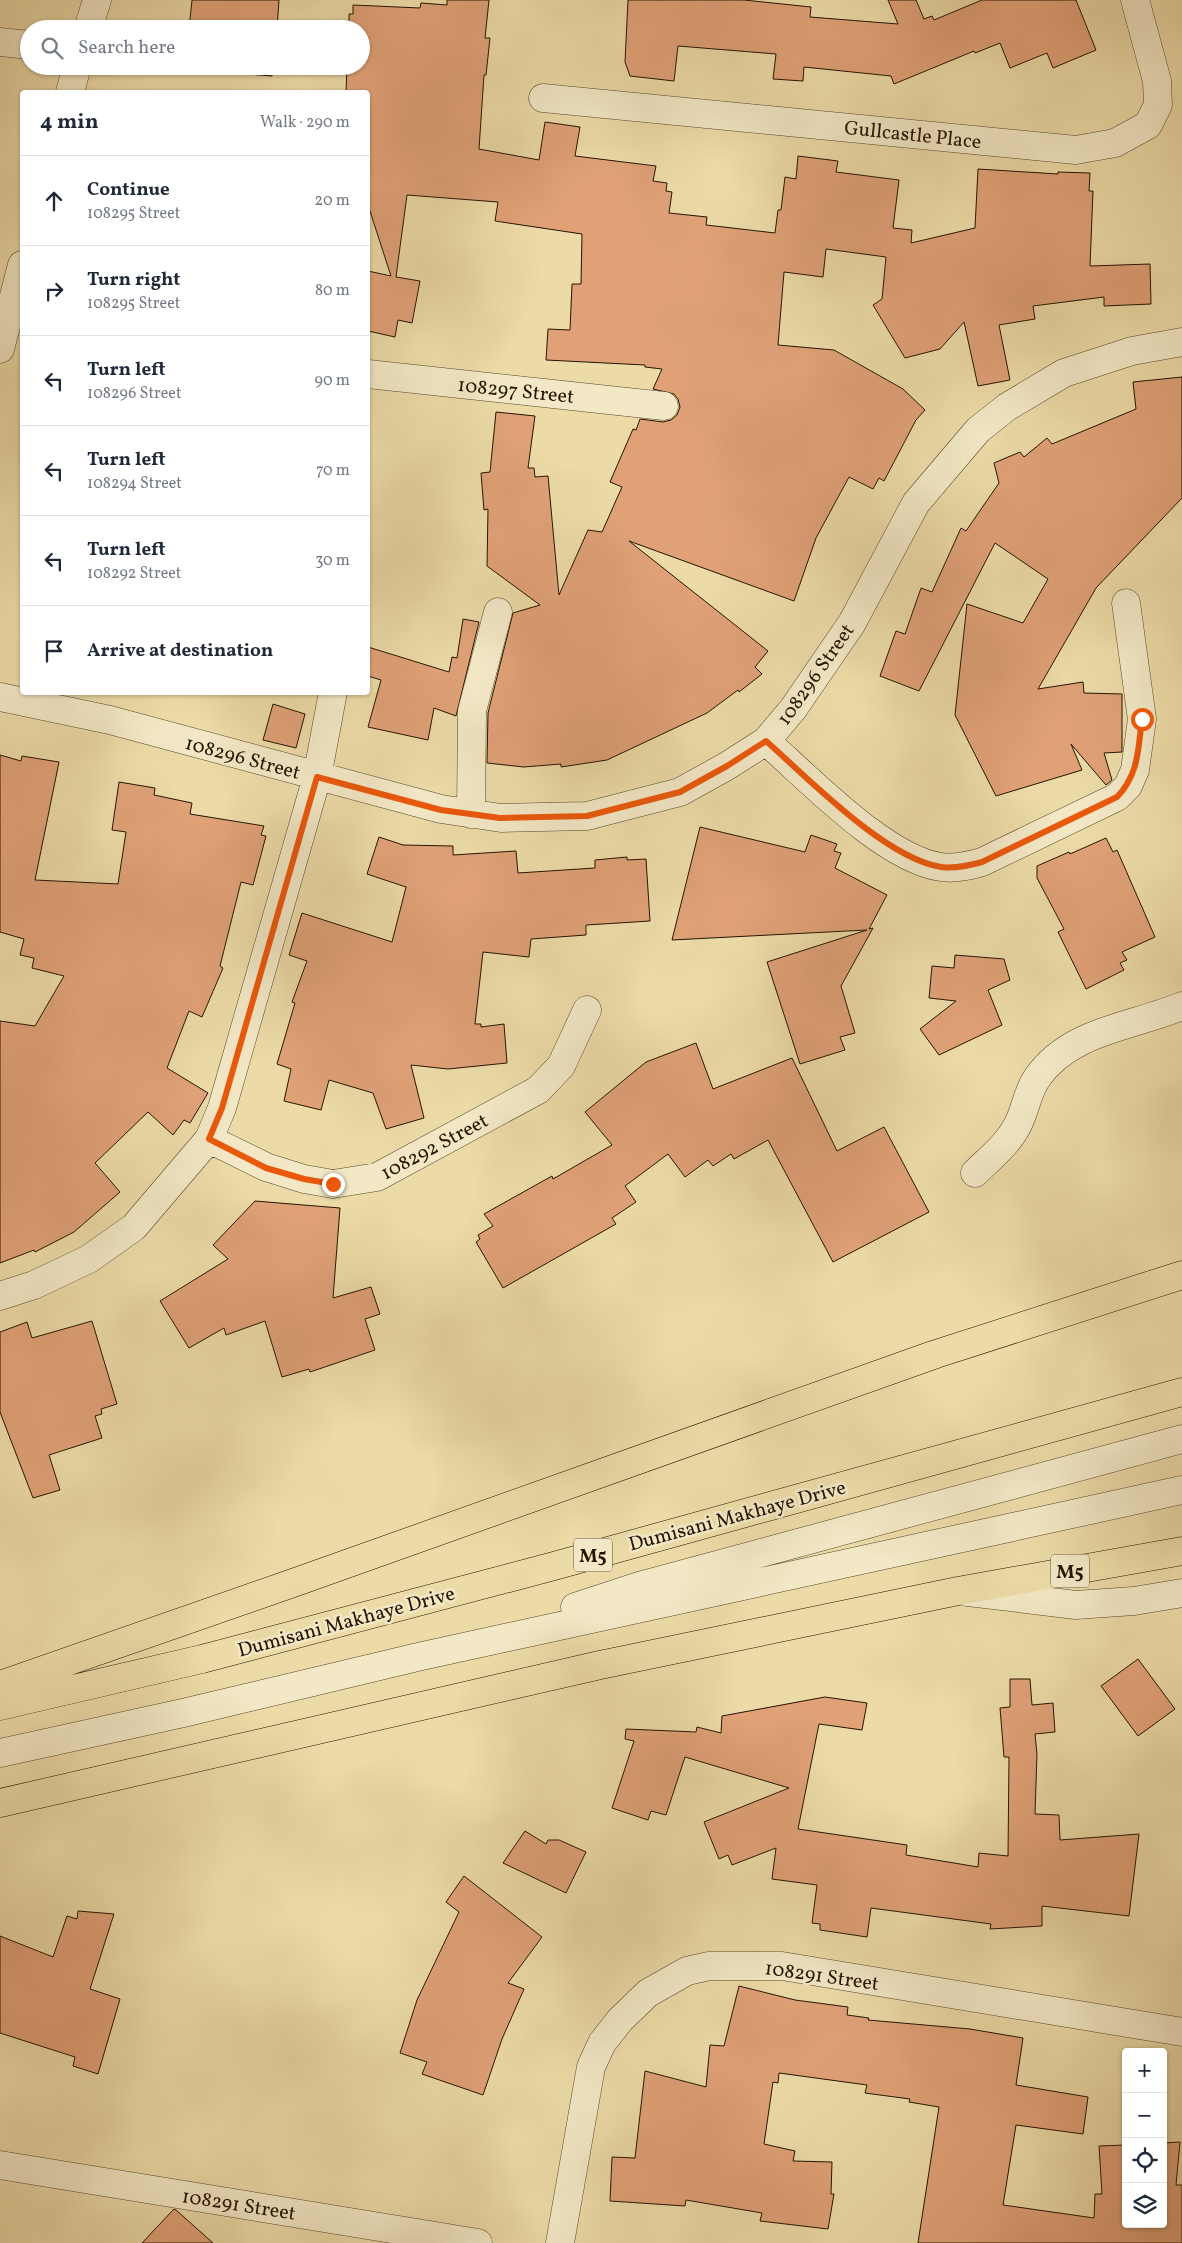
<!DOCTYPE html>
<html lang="en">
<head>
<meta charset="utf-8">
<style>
  body { margin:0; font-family:Vollkorn,serif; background:#f2f2f3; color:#1f2937 }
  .controls { position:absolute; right:15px; bottom:15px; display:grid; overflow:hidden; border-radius:5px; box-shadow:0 1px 4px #0004 }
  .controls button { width:45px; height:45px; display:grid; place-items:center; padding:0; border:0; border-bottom:1px solid #e0e1e3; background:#fff; color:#1f2937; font:25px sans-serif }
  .stop { position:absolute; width:15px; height:15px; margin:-11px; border:4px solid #ea580c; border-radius:50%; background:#fff }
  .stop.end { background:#ea580c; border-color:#fff; box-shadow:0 1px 5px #0008 }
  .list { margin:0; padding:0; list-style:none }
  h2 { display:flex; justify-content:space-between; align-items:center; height:65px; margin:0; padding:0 20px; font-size:21px }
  h2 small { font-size:16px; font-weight:400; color:#747a83 }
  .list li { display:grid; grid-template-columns:32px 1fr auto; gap:15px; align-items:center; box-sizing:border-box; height:90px; padding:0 20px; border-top:1px solid #e0e1e3 }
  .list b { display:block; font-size:19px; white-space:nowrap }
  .list p { margin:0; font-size:16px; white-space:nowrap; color:#747a83 }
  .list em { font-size:16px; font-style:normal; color:#747a83 }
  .icon { flex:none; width:28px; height:28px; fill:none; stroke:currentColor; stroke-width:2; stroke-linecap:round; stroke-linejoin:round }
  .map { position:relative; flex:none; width:1182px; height:2243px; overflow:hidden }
  .search { position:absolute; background:#fff; box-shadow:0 1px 4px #0004; left:20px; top:20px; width:350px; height:55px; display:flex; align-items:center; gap:12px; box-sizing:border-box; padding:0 18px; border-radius:28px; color:#747a83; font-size:19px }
  .panel { position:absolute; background:#fff; box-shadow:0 1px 4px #0004; left:20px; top:90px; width:350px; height:605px; border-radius:5px }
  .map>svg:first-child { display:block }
  .building { fill:#e0a177; stroke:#241400 }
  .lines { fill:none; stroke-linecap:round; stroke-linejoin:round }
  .minor-casing { stroke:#56462a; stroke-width:29 }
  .major-casing { stroke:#241400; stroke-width:29 }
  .minor { stroke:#f3e8c6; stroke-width:28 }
  .major { stroke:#ecdba7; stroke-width:28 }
  .route { stroke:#ea580c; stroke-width:6 }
  .labels { text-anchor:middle; stroke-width:5; stroke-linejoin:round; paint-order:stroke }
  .shield { fill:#f3e8c6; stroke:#62543b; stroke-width:1 }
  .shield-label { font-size:19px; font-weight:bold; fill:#241400 }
  .street-label { font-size:20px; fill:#241400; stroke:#f3e8c6 }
</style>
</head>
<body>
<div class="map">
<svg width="1182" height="2243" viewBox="0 0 1182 2243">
  <rect width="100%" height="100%" fill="#ecdba7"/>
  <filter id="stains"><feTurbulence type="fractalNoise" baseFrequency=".004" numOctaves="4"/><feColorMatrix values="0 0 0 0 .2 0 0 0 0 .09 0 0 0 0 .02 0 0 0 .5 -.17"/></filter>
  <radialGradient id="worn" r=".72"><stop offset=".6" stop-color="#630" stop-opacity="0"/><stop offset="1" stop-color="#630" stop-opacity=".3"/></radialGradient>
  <path class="building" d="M192 0H279L277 29H189Z
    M447 0H489L485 38H490L486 75H484L479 149 539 160 545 122 580 127 575 156 656 166 653 181 667 183 666 191 672 192 669 213 707 217 706 225 775 233 778 210H781L785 177 796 179 798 156 838 161 836 172 899 180 893 228 912 230 911 243 975 228 978 169 1058 174V172L1090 173 1089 191H1093L1090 266 1150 264 1151 304 1104 306V297L1033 306 1035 319 999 325 1010 380 978 386 964 322 940 349 905 358 873 305 882 299 886 257 826 249 823 277 784 272 778 345 834 350 903 389 925 410 916 420 884 481 879 478 873 489 849 477 816 538 794 601 629 541 768 651 755 667 762 674 739 692 738 690 707 713 607 760 561 767V764L524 767 487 763 488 713 513 613 540 605 487 566 488 509 484 510 481 473 490 472 496 412 535 416 528 468H534L535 477 548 476 559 595 588 530 602 532 622 487 610 482 633 429 636 430 640 419 663 422 671 420 677 415 680 407 678 399 674 394 653 389 662 369 645 367V365L546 360 548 329 570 330 572 284H581L582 234 495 221 498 202 407 195 396 277 420 281 412 323 398 320 395 337 368 331V271L391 276 368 205V92H346L347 66H361V29H349V14H353V5L420 8 421 3 447 5Z
    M628 0H744L811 7 810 17 898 24 888 0H916L924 19 932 16 934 20 982 0H1076L1096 50 1053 68 1047 53 1010 68 1000 43 975 53 974 51 894 84 891 76 804 67 803 81 773 79 776 54 678 46 674 81 630 76 625 62Z
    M187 66H273L272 76 186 69Z
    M1182 377V498L1096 588 1038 689 1083 682 1084 693 1122 694V752L1104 753 1112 780 1106 785 1071 744 1082 770 996 796 955 715 967 604 1023 623 1048 579 995 543 919 691 880 676 896 631 905 634 921 588 932 592 961 528 966 531 999 483 994 463 1020 452 1024 457 1047 438 1052 444 1136 409 1133 382Z
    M463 619 479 622 456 716 434 708 428 740 368 727 381 680 368 676V647L449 672 452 657 457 658Z
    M273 704 305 714 296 748 263 740Z
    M0 755 21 761 22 756 59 762 35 880 118 884 126 832 112 830 119 782 155 788 154 795 192 803 190 814 264 826 261 835 266 836 253 885 241 882 220 966 223 968 202 1017 189 1011 167 1068 208 1093 190 1123 184 1120 173 1135 148 1112 95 1163 120 1192 74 1232 35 1252 34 1250 0 1263V1021L35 1026 64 976 32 968 34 958 20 955 24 939 0 932Z
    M700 827 805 852 811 835 837 844 834 851 841 853 835 868 887 895 869 929 873 928 841 986 855 1033 840 1037 845 1050 800 1064 767 962 867 930 672 940Z
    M379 837 403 845 453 846V855L516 851 518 873 595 868V860L627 857V860L646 859 650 921 586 925V935L531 939 529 957 483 952 475 1024H481V1027L504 1024 507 1063 448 1069 411 1065 424 1118 386 1129 373 1093 329 1080 321 1110 284 1101 291 1069 277 1064 295 1003 292 1002 307 961 289 955 302 913 392 942 406 887 367 874Z
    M1106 838 1113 852 1117 850 1155 937 1122 952 1127 960 1120 963 1124 970 1086 989 1058 932 1064 929 1037 878V866L1069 852 1070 854Z
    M955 955 1004 959 1010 980 988 990 1002 1025 939 1055 920 1029 956 1001 929 998 932 966 954 968Z
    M696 1043 713 1089 792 1058 837 1151 884 1127 929 1212 833 1262 768 1140 734 1159 731 1154 713 1166 708 1160 685 1177 668 1154 625 1186 636 1202 612 1218 616 1224 503 1288 476 1242 480 1239 478 1235 493 1226 484 1214 552 1176 553 1179 612 1145 585 1112 646 1062Z
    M255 1201 340 1208 333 1298 371 1287 380 1314 365 1319 375 1350 310 1372 309 1369 282 1377 265 1321 226 1335 224 1328 189 1348 160 1301 228 1259 213 1245Z
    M92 1321 117 1404 101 1409 102 1414 95 1416 102 1438 49 1455 60 1490 33 1498 0 1412V1332L27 1322 32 1338Z
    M1138 1659 1175 1709 1138 1736 1101 1686Z
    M1010 1679H1030L1032 1705 1053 1703 1055 1732 1035 1734 1037 1754 1035 1814 1059 1815 1060 1840 1139 1834 1129 1916 1042 1906V1926L990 1929 991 1924 871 1908 867 1937 820 1930V1924L812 1923 817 1885 772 1879 776 1848 732 1865 728 1855 719 1859 704 1822 789 1788 685 1757 666 1815 651 1811 648 1820 612 1808 634 1741 625 1739 626 1729 696 1732 697 1727 721 1733 722 1716 825 1697 867 1703 862 1730 819 1724 798 1829 907 1845 906 1855 978 1867 979 1853 1008 1856 1009 1757H1004L1000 1708 1010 1707Z
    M525 1831 546 1844 548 1840H559L586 1852 566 1893 503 1863Z
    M464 1876 542 1937 508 1983 524 1989 502 2039 483 2095 422 2074 427 2062 400 2053 417 2000 459 1912 446 1902Z
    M78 1911 114 1914 90 1989 120 1999 98 2074 73 2066 75 2057 0 2033V1936L53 1957 67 1916 77 1919Z
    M739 1986 795 2000 848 2007 847 2015 869 2018 868 2020 970 2029 1023 2038 1016 2085 1088 2097 1083 2134 1016 2125 1003 2205 1094 2218 1095 2194H1102L1099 2146 1126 2145V2224H1163V2143L1180 2142 1176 2185H1182V2243H918L939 2107 909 2102 910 2099 865 2093 867 2085 779 2073 778 2083 773 2082 764 2144 795 2151 793 2161 832 2162 831 2194H834L828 2229 760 2221 762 2213 686 2200 685 2206 610 2201 612 2157 635 2158 645 2071 706 2087 710 2045 724 2046Z
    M174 2209 176 2210 213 2243H142Z"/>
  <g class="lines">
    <g class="minor-casing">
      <path id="minor" d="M88 29 97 0
        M0 42 29 45
        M70 92 77 66
        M543 98 1076 150 1115 143 1148 125 1158 105 1157 81 1135 0
        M0 349 22 265
        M368 374 664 406
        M0 697 110 720 441 809 501 818 587 816 680 792 727 766 766 741 793 709 852 623 916 503 978 430 1007 407 1064 373 1132 351 1182 342
        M766 741C809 779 885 859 941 867 955 869 968 866 982 862L1117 797 1128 786 1135 770 1142 719 1126 603
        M471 814 472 711 498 612
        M209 1139 266 1167 304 1179 333 1184 377 1177 538 1090 561 1066 587 1010
        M975 1173C989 1159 1006 1146 1016 1128 1025 1113 1027 1092 1037 1078 1070 1030 1132 1027 1182 1006
        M0 1296 34 1285 89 1259 134 1227 209 1139 222 1108 317 777 333 692
        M968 1592 1076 1605 1134 1601 1182 1593
        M575 1607 639 1586 1182 1439
        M0 1753 183 1713 422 1656 1182 1490
        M0 2165 478 2243
        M560 2243 591 2067 602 2043 620 2020 648 1993 687 1971 709 1966H782L1182 2032"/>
    </g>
    <g class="major-casing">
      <path id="major" d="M0 1685 293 1583 936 1354 1182 1275
        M0 1706 202 1659 554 1566 1182 1392
        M0 1803 600 1665 958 1591 1182 1551"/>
    </g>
    <use href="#minor" class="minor"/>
    <use href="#major" class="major"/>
  </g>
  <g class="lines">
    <path class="route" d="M333 1184 304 1179 266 1168 209 1139 222 1108 317 777 441 810 500 818 587 816 680 792 727 766 766 741C809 779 885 858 941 867 955 869 968 866 982 862L1117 797C1139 774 1138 749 1142 719"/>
  </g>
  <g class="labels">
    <g class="shield">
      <rect x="574" y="1538.5" width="38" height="33" rx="4"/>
      <rect x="1051" y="1554.5" width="38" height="33" rx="4"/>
    </g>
    <g class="shield-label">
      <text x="593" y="1562">M5</text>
      <text x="1070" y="1578">M5</text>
    </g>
    <g class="street-label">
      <text transform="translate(913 134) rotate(6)" y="7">Gullcastle Place</text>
      <text transform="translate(516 390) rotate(6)" y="7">108297 Street</text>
      <text transform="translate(815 674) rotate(-55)" y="7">108296 Street</text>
      <text transform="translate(243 757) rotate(15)" y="7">108296 Street</text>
      <text transform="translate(434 1146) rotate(-28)" y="7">108292 Street</text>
      <text transform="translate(737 1515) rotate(-15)" y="7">Dumisani Makhaye Drive</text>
      <text transform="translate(346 1621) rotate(-15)" y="7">Dumisani Makhaye Drive</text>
      <text transform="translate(822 1975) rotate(8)" y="7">108291 Street</text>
      <text transform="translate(239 2204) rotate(9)" y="7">108291 Street</text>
    </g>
  </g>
  <rect width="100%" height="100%" filter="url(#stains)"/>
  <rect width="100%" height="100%" fill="url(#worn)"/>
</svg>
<div class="controls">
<button>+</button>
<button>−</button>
<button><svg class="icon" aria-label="locate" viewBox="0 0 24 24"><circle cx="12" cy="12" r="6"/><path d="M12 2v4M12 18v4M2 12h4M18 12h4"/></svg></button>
<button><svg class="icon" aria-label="layers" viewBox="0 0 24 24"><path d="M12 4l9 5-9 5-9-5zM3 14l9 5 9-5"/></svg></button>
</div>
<div class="stop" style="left:1142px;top:719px"></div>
<div class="stop end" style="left:333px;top:1184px"></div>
<div class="search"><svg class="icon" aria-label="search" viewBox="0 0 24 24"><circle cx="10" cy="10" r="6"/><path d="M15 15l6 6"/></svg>Search here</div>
<section class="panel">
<h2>4 min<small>Walk · 290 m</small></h2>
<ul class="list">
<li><svg class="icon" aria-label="ahead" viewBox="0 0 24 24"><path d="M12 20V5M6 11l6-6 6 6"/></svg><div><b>Continue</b><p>108295 Street</p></div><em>20 m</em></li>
<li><svg class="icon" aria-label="right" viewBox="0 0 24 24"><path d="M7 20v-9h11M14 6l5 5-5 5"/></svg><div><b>Turn right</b><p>108295 Street</p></div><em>80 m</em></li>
<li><svg class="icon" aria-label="left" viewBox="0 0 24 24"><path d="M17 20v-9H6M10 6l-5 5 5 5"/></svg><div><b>Turn left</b><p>108296 Street</p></div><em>90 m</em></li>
<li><svg class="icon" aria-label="left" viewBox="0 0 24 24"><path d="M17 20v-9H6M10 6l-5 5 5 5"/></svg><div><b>Turn left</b><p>108294 Street</p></div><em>70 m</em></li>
<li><svg class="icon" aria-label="left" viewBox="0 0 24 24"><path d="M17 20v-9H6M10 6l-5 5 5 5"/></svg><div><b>Turn left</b><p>108292 Street</p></div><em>30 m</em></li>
<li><svg class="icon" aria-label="arrive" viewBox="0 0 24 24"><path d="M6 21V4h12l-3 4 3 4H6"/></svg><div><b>Arrive at destination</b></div></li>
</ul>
</section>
</div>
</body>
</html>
